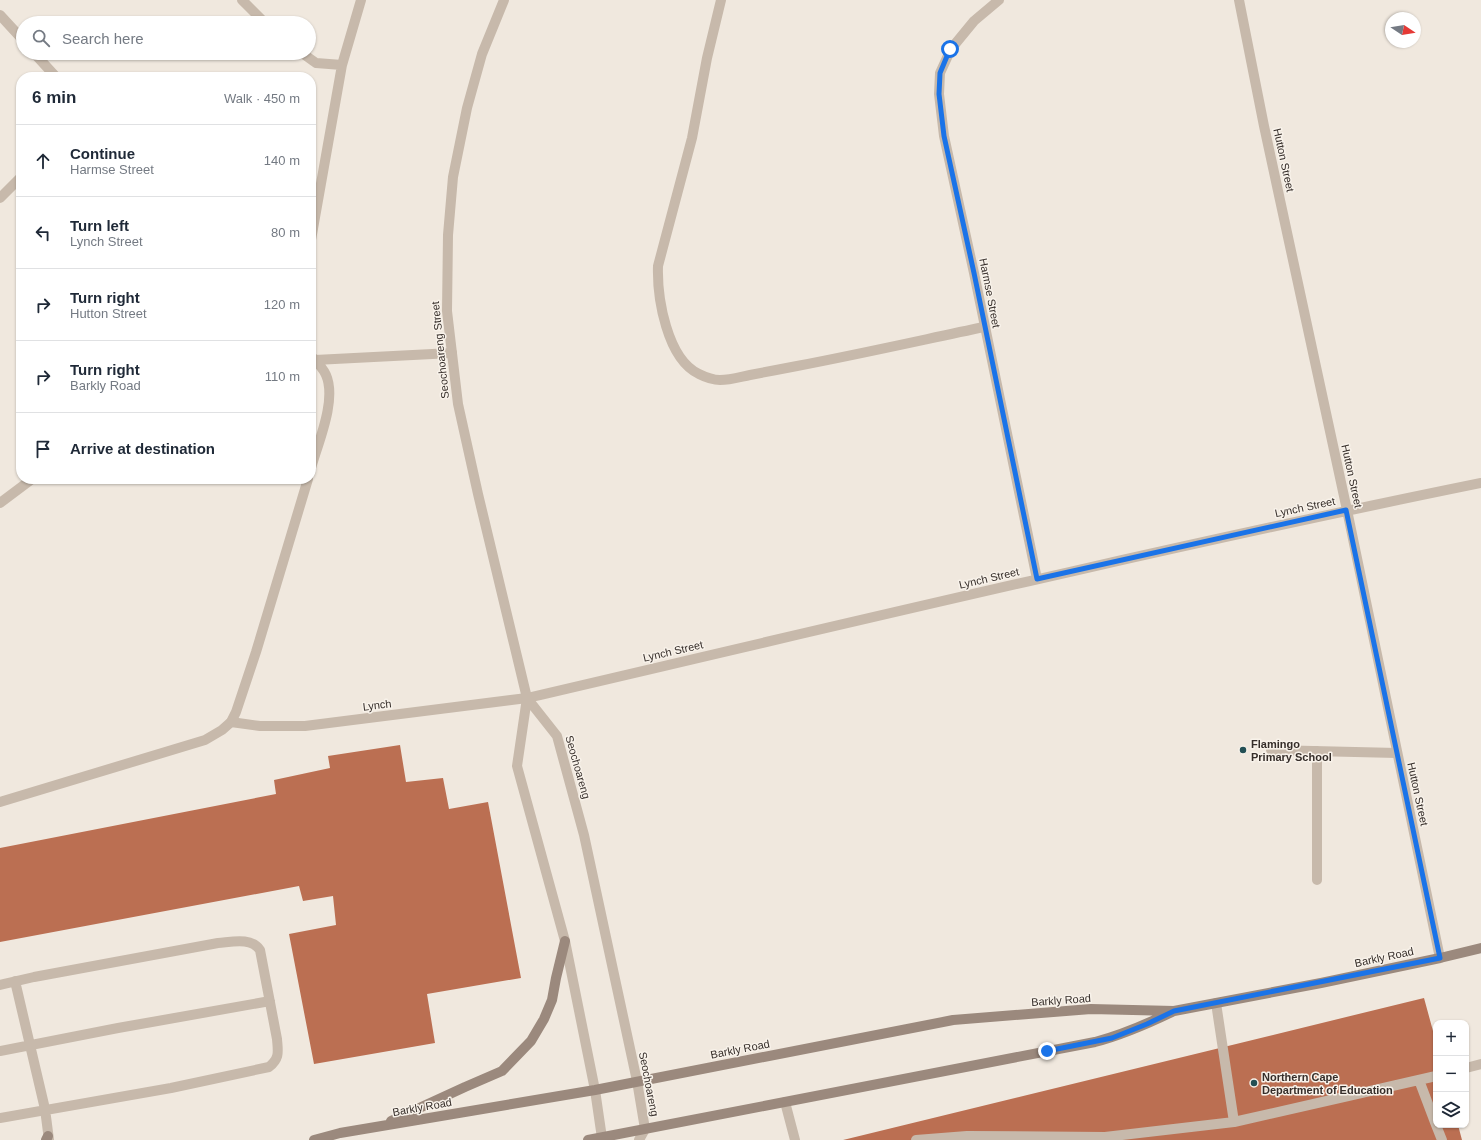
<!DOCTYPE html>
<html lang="en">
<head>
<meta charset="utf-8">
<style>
  body { margin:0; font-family:Helvetica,sans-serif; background:#f2f2f3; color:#1f2937 }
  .controls { position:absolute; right:12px; bottom:12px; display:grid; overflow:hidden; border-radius:8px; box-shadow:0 1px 3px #0004 }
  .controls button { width:36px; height:36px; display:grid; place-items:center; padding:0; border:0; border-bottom:1px solid #e0e1e3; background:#fff; color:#1f2937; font:20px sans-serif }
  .compass { position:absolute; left:1385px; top:12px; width:36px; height:36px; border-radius:50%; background:#fff; box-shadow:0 1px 3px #0004; rotate:102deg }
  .stop { position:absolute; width:12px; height:12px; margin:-9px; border:3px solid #1a73e8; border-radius:50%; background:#fff }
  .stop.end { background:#1a73e8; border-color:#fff; box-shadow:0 1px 4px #0008 }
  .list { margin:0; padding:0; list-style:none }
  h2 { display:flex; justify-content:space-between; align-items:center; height:52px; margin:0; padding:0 16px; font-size:17px }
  h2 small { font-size:13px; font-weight:400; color:#747a83 }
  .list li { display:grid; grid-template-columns:26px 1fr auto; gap:12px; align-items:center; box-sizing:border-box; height:72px; padding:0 16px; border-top:1px solid #e0e1e3 }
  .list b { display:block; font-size:15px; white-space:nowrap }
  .list p { margin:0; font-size:13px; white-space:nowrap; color:#747a83 }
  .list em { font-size:13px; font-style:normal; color:#747a83 }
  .icon { flex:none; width:22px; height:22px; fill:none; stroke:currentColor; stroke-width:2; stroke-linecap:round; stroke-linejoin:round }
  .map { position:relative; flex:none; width:1481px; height:1140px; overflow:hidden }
  .search { position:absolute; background:#fff; box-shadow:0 1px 3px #0004; left:16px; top:16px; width:300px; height:44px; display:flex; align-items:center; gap:10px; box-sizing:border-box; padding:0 14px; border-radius:22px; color:#747a83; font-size:15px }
  .panel { position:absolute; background:#fff; box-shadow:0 1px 3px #0004; left:16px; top:72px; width:300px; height:412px; border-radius:16px }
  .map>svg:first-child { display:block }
  .building { fill:#bb6f52 }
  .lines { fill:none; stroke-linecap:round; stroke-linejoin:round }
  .service { stroke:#c7b9ab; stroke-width:10 }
  .minor { stroke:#c7b9ab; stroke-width:10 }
  .tertiary { stroke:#c7b9ab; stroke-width:10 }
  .secondary { stroke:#9b897d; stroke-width:10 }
  .route { stroke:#1a73e8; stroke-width:5 }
  .poi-dot { fill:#234f54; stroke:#f8f2ea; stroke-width:1.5 }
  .labels { text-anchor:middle; stroke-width:3; stroke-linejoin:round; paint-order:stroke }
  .street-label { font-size:11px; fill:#362e2a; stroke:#f8f2ea }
  .poi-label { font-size:11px; font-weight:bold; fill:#362e2a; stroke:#f8f2ea; text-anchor:start }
</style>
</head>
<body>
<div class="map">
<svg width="1481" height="1140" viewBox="0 0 1481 1140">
  <rect width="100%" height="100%" fill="#f0e8de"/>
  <path class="building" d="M400 745 406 782 443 778 449 809 488 802 521 978 427 994 435 1043 314 1064 289 934 336 925 333 896 303 901 299 886 0 942V848L276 794 274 780 330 768 328 756Z
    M1424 998 1436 1042V1125H1458L1462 1140H843Z"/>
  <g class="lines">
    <path class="service" d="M231 722 260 726H305L527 698
      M1271 750 1397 753
      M1317 880V751
      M15 981 45 1109 49 1140
      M0 985 34 977 218 943C232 942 251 937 260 950L277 1039C278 1052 280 1058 269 1067L171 1088 0 1118
      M1216 1003 1234 1122
      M0 1051 118 1028 270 1001
      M1466 1068 1481 1064
      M1419 1080 1436 1125
      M785 1102 795 1140
      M1436 1125 1442 1140
      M916 1140 967 1136 1105 1137 1234 1122 1436 1076"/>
    <path class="minor" d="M242 0 265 23
      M721 0 707 58 692 138 658 266C657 298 667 359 699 374 705 377 714 380 720 380 730 380 740 377 750 375 766 372 781 369 797 366 860 354 922 340 984 327
      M999 0 974 21 951 49 940 73 939 94 944 136 974 273 1037 579
      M1239 0 1264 126 1347 510 1440 958
      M0 15 23 40
      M34 53 56 77
      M302 53 316 63 342 65
      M0 198 21 177
      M311 240 342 65 361 0
      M315 360 452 353
      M311 468C318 443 337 400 326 375 323 368 318 363 313 358
      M0 503 32 479
      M527 698C844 624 1161 548 1481 483
      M0 802 205 740 222 730 231 722 236 712 256 652 308 479
      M639 1140 645 1129"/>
    <path class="tertiary" d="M504 0 482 54 467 108 453 177 448 235 447 311 458 404 478 494 527 698 517 766 565 941 595 1090 602 1138
      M527 698 557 736 584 835 637 1081 645 1129"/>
    <path class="secondary" d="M391 1121 465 1087 502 1071 531 1041 544 1019 552 1000 556 978 565 941
      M46 1140 48 1136
      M314 1140 340 1133 595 1090 953 1020 1091 1009 1174 1011 1321 983 1440 958 1481 948
      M588 1140 1095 1042C1122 1035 1147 1024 1172 1012"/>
  </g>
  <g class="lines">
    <path class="route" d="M950 49 940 73 939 94 944 136 974 273 1037 579 1346 510 1440 958 1174 1011 1147 1024 1112 1038 1047 1051"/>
  </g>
  <g class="poi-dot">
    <circle cx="1243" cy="750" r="4"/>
    <circle cx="1254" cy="1083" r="4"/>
  </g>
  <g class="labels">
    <g class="street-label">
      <text transform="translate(1284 160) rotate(78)" y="4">Hutton Street</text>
      <text transform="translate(990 293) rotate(79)" y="4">Harmse Street</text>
      <text transform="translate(440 350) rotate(-96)" y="4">Seochoareng Street</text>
      <text transform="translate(1352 476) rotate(78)" y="4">Hutton Street</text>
      <text transform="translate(1305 507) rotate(-12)" y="4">Lynch Street</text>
      <text transform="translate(989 578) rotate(-13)" y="4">Lynch Street</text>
      <text transform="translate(673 651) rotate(-13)" y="4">Lynch Street</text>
      <text transform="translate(377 705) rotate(-7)" y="4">Lynch</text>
      <text transform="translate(578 767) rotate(74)" y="4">Seochoareng</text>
      <text transform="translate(1418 794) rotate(78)" y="4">Hutton Street</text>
      <text transform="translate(1384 957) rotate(-12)" y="4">Barkly Road</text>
      <text transform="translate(1061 1000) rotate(-4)" y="4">Barkly Road</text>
      <text transform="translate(740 1049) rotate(-11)" y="4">Barkly Road</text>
      <text transform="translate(649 1084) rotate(79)" y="4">Seochoareng</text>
      <text transform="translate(422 1107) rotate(-10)" y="4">Barkly Road</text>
    </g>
    <g class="poi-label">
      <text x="1251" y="748">Flamingo<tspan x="1251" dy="13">Primary School</tspan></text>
      <text x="1262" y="1081">Northern Cape<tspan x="1262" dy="13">Department of Education</tspan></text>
    </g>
  </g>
</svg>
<div class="controls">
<button>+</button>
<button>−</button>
<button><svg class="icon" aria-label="layers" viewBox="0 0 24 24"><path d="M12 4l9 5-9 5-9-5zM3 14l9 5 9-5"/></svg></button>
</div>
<svg class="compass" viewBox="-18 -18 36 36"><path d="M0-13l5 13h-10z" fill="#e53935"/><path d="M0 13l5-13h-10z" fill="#747a83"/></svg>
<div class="stop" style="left:950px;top:49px"></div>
<div class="stop end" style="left:1047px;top:1051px"></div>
<div class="search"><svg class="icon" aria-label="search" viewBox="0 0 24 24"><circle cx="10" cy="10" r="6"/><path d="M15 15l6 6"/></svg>Search here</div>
<section class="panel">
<h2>6 min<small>Walk · 450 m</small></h2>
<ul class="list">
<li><svg class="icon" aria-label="ahead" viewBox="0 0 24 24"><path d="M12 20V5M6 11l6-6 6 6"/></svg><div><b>Continue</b><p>Harmse Street</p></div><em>140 m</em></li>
<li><svg class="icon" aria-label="left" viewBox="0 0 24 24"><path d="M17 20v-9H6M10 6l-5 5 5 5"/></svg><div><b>Turn left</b><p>Lynch Street</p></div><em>80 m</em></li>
<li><svg class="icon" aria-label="right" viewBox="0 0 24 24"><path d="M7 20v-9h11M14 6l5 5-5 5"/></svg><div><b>Turn right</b><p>Hutton Street</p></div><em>120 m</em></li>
<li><svg class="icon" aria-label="right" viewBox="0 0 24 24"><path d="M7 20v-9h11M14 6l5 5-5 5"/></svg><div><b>Turn right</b><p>Barkly Road</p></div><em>110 m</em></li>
<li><svg class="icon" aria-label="arrive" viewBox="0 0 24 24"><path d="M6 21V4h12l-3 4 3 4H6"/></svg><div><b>Arrive at destination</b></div></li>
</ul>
</section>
</div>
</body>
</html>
